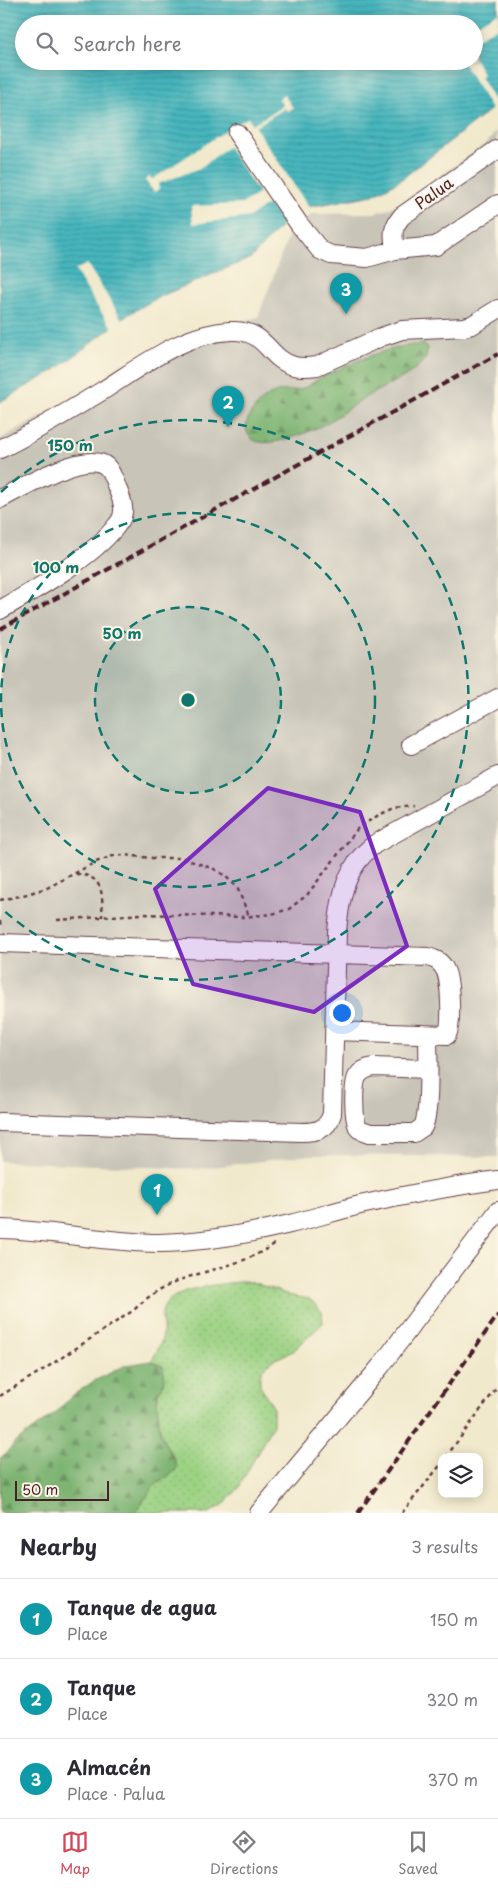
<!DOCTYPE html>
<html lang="en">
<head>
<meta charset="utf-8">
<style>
  body { margin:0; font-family:"Playpen Sans",sans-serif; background:#f7f7f7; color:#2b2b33 }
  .controls { position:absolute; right:15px; bottom:15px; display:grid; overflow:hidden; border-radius:10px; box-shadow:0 2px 12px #0003 }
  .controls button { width:45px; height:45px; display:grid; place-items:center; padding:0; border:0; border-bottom:1px solid #e1e1e2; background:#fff; color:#2b2b33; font:25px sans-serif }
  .scale { position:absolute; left:15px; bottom:12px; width:94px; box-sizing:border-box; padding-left:5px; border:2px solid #4a1f2b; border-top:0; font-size:14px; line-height:18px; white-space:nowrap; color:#4a1f2b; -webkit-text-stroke:4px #fcf5e5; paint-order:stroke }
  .you { position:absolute; left:341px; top:1012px; width:18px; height:18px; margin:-12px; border:4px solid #fff; border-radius:50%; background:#1a73e8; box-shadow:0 0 0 8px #1a73e833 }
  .badge { display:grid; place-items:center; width:32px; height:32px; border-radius:50%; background:#d1495b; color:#fff; font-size:16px; font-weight:700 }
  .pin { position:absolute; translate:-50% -41px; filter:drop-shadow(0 1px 2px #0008) }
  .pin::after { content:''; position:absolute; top:26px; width:18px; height:15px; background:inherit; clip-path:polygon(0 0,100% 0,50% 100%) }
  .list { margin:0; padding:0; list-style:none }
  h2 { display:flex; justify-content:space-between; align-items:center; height:65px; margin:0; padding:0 20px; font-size:21px }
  h2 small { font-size:16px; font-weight:400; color:#7c7c81 }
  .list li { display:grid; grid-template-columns:32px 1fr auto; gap:15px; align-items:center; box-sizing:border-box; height:80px; padding:0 20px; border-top:1px solid #e1e1e2 }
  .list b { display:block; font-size:19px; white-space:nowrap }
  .list p { margin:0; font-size:16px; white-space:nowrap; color:#7c7c81 }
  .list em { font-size:16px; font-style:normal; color:#7c7c81 }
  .icon { flex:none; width:28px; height:28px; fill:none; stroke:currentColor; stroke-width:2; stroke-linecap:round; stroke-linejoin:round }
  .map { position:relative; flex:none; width:498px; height:1513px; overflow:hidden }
  .search { position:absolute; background:#fff; box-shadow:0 2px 12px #0003; left:15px; right:15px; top:15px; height:55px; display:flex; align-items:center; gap:12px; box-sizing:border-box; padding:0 18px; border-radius:28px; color:#7c7c81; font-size:19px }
  .sheet { height:305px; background:#fff }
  nav { display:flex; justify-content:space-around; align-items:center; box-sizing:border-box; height:70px; border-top:1px solid #e1e1e2; background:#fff; font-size:14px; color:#7c7c81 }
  nav a { display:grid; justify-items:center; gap:2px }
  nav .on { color:#d1495b }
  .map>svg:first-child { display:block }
  .industrial { fill:#c8c4b8 }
  .grass { fill:url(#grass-dots); stroke:#737858 }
  .forest { fill:url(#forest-firs); stroke:#646a4e }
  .water { fill:url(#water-rules); stroke:#486a74; fill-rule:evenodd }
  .pier { fill:#f1e9cc }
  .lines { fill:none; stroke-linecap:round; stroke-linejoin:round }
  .minor-casing { stroke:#633d43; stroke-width:20 }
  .path { stroke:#633d43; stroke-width:2.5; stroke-dasharray:4 4; stroke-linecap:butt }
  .minor { stroke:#fff; stroke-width:18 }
  .rail { stroke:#4a1f2b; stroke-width:4; stroke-dasharray:8 4; stroke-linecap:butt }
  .marked { fill:#7b2cbf; fill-opacity:0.2; stroke:#7b2cbf; stroke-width:4; stroke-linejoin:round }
  .ring { fill:none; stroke:#0f766e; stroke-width:2.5; stroke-dasharray:9 6 }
  .labels { text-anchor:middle; stroke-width:4; stroke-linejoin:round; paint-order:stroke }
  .street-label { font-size:16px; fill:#4a1f2b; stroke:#fcf5e5 }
  .centre { fill:#0f766e; stroke:#fcf5e5; stroke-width:2.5 }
  .ring-label { font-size:15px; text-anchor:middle; font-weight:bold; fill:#0f766e; stroke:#fcf5e5; stroke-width:4; stroke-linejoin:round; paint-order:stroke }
</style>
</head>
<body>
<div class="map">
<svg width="498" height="1513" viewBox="0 0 498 1513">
  <defs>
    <pattern id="grass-dots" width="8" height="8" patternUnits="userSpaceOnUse" patternTransform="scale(1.25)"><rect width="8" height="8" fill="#9cd284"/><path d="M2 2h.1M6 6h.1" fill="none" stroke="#88b472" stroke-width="1.8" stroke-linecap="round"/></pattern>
    <pattern id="forest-firs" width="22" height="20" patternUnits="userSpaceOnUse" patternTransform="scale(1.25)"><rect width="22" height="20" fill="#7db472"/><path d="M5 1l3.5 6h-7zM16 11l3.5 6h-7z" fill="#68925e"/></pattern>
    <pattern id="water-rules" width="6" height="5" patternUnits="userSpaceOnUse" patternTransform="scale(1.25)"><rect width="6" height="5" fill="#46b6bd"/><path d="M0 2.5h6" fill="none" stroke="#3c939a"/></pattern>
  </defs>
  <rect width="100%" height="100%" fill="#fcf5e5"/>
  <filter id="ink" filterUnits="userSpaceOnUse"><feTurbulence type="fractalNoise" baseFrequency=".02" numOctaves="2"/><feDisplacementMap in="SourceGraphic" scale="10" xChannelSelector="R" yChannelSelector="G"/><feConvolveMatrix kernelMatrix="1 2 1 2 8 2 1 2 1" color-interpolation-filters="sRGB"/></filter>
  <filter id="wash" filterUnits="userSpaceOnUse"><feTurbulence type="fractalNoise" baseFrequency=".0096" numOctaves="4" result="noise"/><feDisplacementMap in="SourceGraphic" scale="20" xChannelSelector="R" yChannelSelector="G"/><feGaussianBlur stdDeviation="1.12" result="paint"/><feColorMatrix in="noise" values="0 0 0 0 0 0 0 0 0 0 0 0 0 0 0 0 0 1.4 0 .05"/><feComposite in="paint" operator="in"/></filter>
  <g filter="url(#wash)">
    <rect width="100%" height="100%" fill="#f1e9cc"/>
    <path class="industrial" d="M497 118 498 1157 309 1155 197 1169 0 1161V439L191 332 258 317 291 229 313 214 374 213 386 210 403 201 487 143 497 130Z"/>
    <path class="grass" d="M240 1282H252L292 1296 310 1299 322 1312 323 1323 293 1351 271 1361 262 1370 260 1375V1386L273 1407V1424L238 1489 223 1505 209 1513H134L155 1485 175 1471V1460L161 1436 157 1405 158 1394 165 1379 157 1363 151 1361C157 1352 162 1343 163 1333 164 1326 161 1320 162 1313 167 1286 218 1285 240 1282Z"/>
    <path class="forest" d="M424 344 427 348C427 352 427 356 425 359 412 376 389 384 371 394 357 402 344 412 330 421 315 430 267 451 252 439 235 425 260 398 274 393 284 389 295 392 304 388 311 385 317 379 324 376 359 360 384 347 424 344Z
      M151 1361 163 1366 165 1379 158 1394 157 1405 160 1431 161 1436 177 1466 175 1471 155 1485 134 1513H0V1458L12 1448 14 1443 54 1414 73 1395 94 1381 126 1365Z"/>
    <path class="water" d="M0 0H498V104L399 181 373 195 308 207 289 218 251 258 159 297 129 314 57 369 0 402ZM24 24H474V61H24Z"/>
    <path class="pier" d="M498 12V27L474 40V26Z
      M474 58 483 74 480 77 498 107 493 112 462 61H474Z
      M284 95 293 108 287 111 285 108 255 127 310 209 301 213 287 224 268 204 249 217 193 224 191 206 242 204 259 193 228 147 200 168 158 184 159 189 154 192 145 180 149 177 153 179 234 125 248 118 252 124 267 116 283 106 279 99Z
      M87 264 123 321 113 329 95 303 75 270Z"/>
  </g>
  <g filter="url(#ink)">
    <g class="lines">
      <g class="minor-casing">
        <path id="minor" d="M237 133 299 224 320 250 331 255 367 258 395 250 436 246 498 204
          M395 250C393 235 391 229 402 216L498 149
          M0 449C35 432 69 411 102 391 142 366 183 333 231 331 267 329 267 359 294 366 302 368 310 367 317 366L381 337 402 330 464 327 472 325 498 309
          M0 499C19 489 86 449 106 466 112 471 115 483 118 490 123 502 127 514 117 525 93 557 35 590 0 610
          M411 745 498 698
          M0 943 428 957C435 959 440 961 444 968 451 978 452 1025 447 1035L335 1031
          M428 1069 374 1067C367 1068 361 1070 357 1077 353 1086 353 1121 359 1129L370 1133H414L423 1127C431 1110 428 1056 428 1035
          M0 1122 301 1132C317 1132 327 1130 332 1114L337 932C340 898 345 866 375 844L498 776
          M0 1229C53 1230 105 1243 159 1243 202 1242 248 1234 290 1224 314 1218 336 1211 360 1205 406 1195 452 1186 498 1180
          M259 1513 380 1367 498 1211"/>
      </g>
      <path class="path" d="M76 874C104 875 103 895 102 917
        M0 900 20 896 47 888 96 862 113 856 124 855 152 858H182L214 869 224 875 237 887 249 916
        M57 920 142 914 243 917 272 914 289 909 307 895 358 828 377 816 394 808 414 806
        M0 921 1 929
        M0 1396 46 1368 134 1310C167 1277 194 1277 235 1263 249 1259 264 1251 276 1243
        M446 1457 498 1386
        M402 1513 442 1463"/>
      <use href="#minor" class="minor"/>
      <path class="rail" d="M0 629 498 354
        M358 1513 498 1315"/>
    </g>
  </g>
  <path class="marked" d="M268 788 360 812 407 946 314 1012 193 984 155 889Z"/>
  <circle cx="188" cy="700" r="93" fill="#0f766e" fill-opacity=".12"/>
  <g class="ring">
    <circle cx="188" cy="700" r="93"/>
    <circle cx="188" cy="700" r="187"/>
    <path d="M1 492A280 280 0 1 1 1 908"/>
  </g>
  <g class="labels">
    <g class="street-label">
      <text transform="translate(434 193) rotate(-36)" y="6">Palua</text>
    </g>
  </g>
  <circle cx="188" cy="700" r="8" class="centre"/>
  <g class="ring-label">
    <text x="70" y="451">150 m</text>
    <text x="56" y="573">100 m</text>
    <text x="122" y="639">50 m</text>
  </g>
</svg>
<div class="controls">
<button><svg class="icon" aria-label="layers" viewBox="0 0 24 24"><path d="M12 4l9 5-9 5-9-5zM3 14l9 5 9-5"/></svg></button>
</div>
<div class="scale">50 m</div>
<div class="you"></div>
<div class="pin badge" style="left:157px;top:1215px;background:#0f9aa8">1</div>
<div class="pin badge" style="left:228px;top:427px;background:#0f9aa8">2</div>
<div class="pin badge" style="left:346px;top:314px;background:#0f9aa8">3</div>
<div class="search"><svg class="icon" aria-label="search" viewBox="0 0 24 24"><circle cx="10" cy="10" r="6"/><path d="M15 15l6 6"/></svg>Search here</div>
</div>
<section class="sheet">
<h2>Nearby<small>3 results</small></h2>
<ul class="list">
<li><span class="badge" style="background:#0f9aa8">1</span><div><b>Tanque de agua</b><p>Place</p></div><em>150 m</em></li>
<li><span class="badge" style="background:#0f9aa8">2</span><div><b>Tanque</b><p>Place</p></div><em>320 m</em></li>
<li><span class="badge" style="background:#0f9aa8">3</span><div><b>Almacén</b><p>Place · Palua</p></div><em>370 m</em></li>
</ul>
</section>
<nav>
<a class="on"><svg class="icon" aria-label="map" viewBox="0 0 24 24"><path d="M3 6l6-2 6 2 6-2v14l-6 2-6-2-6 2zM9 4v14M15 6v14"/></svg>Map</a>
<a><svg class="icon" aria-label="directions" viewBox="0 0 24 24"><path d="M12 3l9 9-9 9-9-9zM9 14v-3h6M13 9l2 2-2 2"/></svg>Directions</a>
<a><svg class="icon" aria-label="saved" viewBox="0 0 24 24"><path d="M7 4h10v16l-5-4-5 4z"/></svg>Saved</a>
</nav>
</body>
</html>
